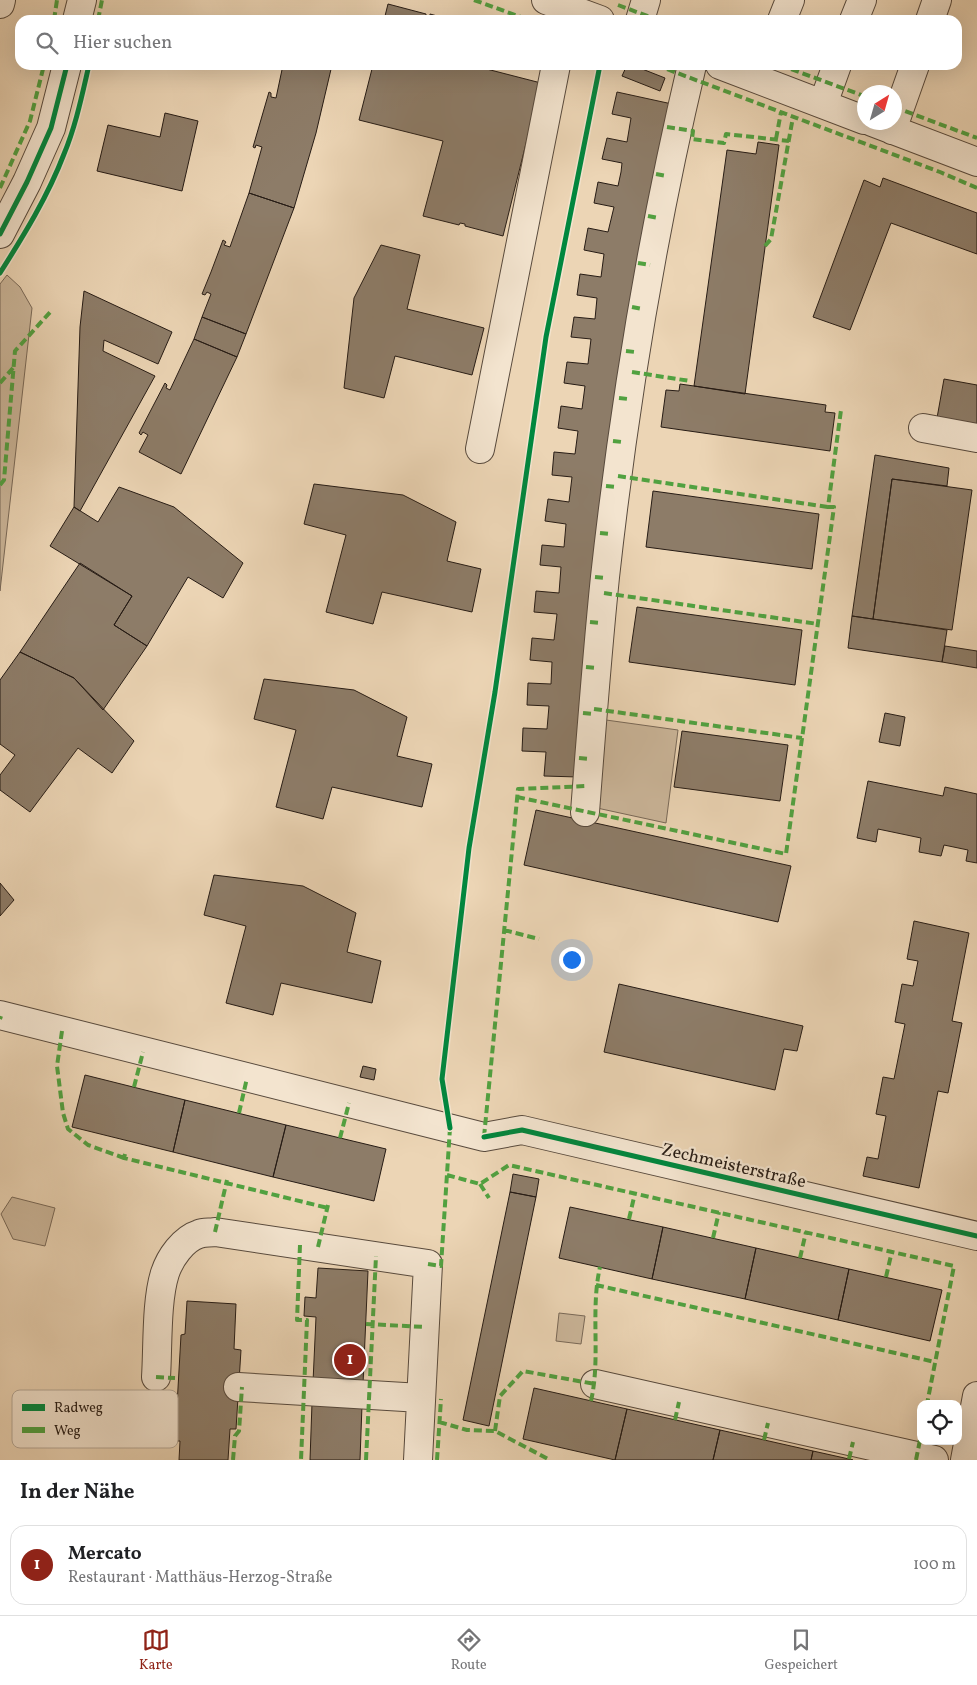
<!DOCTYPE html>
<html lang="de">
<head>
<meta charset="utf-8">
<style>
  body { margin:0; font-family:Vollkorn,serif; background:#f2f2f2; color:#202124 }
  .controls { position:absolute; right:15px; bottom:15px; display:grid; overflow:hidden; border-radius:10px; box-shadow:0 5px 20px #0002 }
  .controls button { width:45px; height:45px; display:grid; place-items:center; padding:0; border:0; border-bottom:1px solid #e0e0e0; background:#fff; color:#202124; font:25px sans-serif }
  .compass { position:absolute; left:857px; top:85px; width:45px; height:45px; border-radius:50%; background:#fff; box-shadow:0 5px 20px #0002; rotate:37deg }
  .you { position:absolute; left:571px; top:959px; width:18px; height:18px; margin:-12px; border:4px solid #fff; border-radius:50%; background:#1a73e8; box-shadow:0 0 0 8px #1a73e833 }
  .badge { display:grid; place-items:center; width:32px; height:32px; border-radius:50%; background:#8f2418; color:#fff; font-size:16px; font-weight:700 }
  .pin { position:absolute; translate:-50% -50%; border:2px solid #fff; box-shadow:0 1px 5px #0006 }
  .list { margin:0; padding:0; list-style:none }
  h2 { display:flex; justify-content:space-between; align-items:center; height:65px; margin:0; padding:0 20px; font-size:21px }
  h2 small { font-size:16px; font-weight:400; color:#757577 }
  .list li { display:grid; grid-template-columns:32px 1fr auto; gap:15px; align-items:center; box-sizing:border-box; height:80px; margin:0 10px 10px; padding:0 10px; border:1px solid #e0e0e0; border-radius:15px }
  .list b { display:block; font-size:19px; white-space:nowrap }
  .list p { margin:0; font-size:16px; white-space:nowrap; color:#757577 }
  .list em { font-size:16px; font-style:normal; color:#757577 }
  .icon { flex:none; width:28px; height:28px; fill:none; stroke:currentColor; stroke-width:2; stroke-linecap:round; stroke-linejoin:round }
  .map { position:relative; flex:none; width:977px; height:1460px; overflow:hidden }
  .search { position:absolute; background:#fff; box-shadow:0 5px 20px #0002; left:15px; right:15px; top:15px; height:55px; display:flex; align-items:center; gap:12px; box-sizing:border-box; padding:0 18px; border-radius:15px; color:#757577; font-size:19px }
  .sheet { height:155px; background:#fff }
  nav { display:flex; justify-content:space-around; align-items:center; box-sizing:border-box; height:70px; border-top:1px solid #e0e0e0; background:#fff; font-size:14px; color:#757577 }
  nav a { display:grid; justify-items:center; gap:2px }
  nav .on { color:#8f2418 }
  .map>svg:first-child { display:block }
  .green { fill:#cbb69a; stroke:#796958 }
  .building { fill:#8d7c68; stroke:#271c15 }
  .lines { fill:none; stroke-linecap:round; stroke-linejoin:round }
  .minor-casing { stroke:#584a3d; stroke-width:30 }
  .minor { stroke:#f3e4cf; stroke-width:28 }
  .quiet { stroke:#51a140; stroke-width:4; stroke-dasharray:8 4; stroke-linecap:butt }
  .cycleway-casing { stroke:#f3e4cf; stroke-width:8 }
  .cycleway { stroke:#00873e; stroke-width:5 }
  .labels { text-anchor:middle; stroke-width:4.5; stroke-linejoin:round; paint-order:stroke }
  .street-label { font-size:18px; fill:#271c15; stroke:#f3e4cf }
  .key { fill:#f3e4cf; stroke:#b6a897; stroke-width:1 }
  .key-label { font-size:14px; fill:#271c15 }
</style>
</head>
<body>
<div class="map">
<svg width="977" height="1460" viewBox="0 0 977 1460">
  <rect width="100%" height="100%" fill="#ecd5b5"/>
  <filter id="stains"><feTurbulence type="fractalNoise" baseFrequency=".004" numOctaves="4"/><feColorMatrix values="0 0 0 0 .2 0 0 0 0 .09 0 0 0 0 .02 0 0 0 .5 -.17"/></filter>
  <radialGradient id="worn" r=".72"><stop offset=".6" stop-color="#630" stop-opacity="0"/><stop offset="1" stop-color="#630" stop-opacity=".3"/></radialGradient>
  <path class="green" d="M7 275 20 287 32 308 0 591V284Z
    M606 720 678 730 666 823 597 808Z
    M12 1197 55 1208 45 1246 13 1239 1 1214Z
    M559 1313 585 1316 581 1344 556 1341Z"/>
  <path class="building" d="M388 4 426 14V16L430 17V14L452 20H384Z
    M283 65H332L316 133 294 208 249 193 262 147 256 145 255 148 253 147 269 92 271 93V97L276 98Z
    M373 65H471L541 83 503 236 465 226V224L460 223 459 225 423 216 443 141 359 120Z
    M627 65H632L665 78 660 91 622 76Z
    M617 92 672 104 578 777 544 776 546 752 522 751 523 728 547 729 549 706 527 705 528 683 551 684 552 662 530 660 532 638 554 640 557 614 534 612 536 591 559 593 561 567 540 565 542 545 564 547 566 524 545 521 548 499 569 502 572 477 552 475 554 452 575 454 578 431 558 428 561 406 582 409 585 386 564 383 567 362 588 364 591 339 571 337 574 317 595 319 597 298 577 295 580 274 601 277 604 254 584 250 588 228 608 232 614 207 594 203 598 182 618 186 621 172 622 163 602 159 607 138 627 142 631 118 612 114Z
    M165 113 198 121 182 191 97 171 108 125 160 137Z
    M758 142 779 145 745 394 694 386 727 150 756 154Z
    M883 178 977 213V254L891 223 850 330 813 317 864 180 880 187Z
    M249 193 294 208 246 334 202 317 211 294 207 292 205 295 202 294 211 272 223 240 226 242 224 245 230 247Z
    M381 245 420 255 407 309 484 328 472 375 395 356 384 398 344 388 354 298Z
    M84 291 172 332 158 364 104 340 103 351 155 376 80 511 74 507 80 327Z
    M202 317 246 334 237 357 194 339Z
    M194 339 237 357 181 474 139 452 148 435 143 432 141 435 139 433 165 383 167 385 166 388 170 390Z
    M944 379 977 385V426L937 418Z
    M680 384 826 405 825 412 835 413 830 451 661 427 666 390 679 391Z
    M875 455 949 468 947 486 892 479 873 619 852 616Z
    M892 479 972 490 952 630 873 619Z
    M314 484 403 495 456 522 447 561 481 569 472 612 382 592 373 624 326 612 346 535 304 524Z
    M119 487 174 507 243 563 223 598 188 577 147 646 114 625 132 596 50 546 74 507 98 522Z
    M653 491 819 514 812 569 646 547Z
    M80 563 132 596 114 625 147 646 103 710 74 678 20 652Z
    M637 607 802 630 795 685 629 662Z
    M852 616 947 630 942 662 848 648Z
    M945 646 977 651V668L942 662Z
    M20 652 74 678 134 741 112 773 78 748 30 812 0 790V775L15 755 0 744V680Z
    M264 679 354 690 407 717 397 756 432 764 422 807 332 787 323 819 276 807 296 730 254 719Z
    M885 713 905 717 900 746 879 742Z
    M682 731 788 745 780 801 674 787Z
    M868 781 943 796 945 787 977 794V863L966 861 968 850 944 845 941 856 919 852 921 838 878 829 876 842 857 838Z
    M536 810 791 866 778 922 524 865Z
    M214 875 303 886 356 913 347 952 381 961 372 1003 281 983 273 1015 226 1003 246 926 204 915Z
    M0 883 14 900 0 916Z
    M914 921 969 933 952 1021 962 1023 948 1093 938 1091 919 1188 863 1176 867 1157 878 1159 886 1116 876 1114 883 1077 894 1079 905 1024 895 1022 902 984 913 986 918 961 907 959Z
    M619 984 803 1026 797 1051 784 1049 775 1090 604 1052Z
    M363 1066 376 1069 374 1080 360 1077Z
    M85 1075 185 1100 173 1152 72 1127Z
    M185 1100 286 1125 273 1177 173 1152Z
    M286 1125 386 1149 374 1201 273 1177Z
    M513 1174 539 1179 536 1197 510 1192Z
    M510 1192 536 1197 489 1426 463 1420Z
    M570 1207 663 1227 652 1279 559 1258Z
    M663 1227 756 1248 745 1299 652 1279Z
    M756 1248 849 1269 838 1320 745 1299Z
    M318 1268 368 1271 363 1384 313 1382 316 1317 304 1316 305 1297 316 1298Z
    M849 1269 942 1290 930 1341 838 1320Z
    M187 1301 236 1304 234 1349 241 1350 236 1429H230L228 1460H179L180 1441H175L181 1335 185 1334Z
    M534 1388 627 1409 615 1460 523 1439Z
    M312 1403 362 1405 360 1460H310Z
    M627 1409 720 1430 713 1460H615Z
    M720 1430 813 1451 811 1460H713Z
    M813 1451 849 1459 853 1460H811Z"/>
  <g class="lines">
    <g class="minor-casing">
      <path id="minor" d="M546 0 600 20
        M0 4 1 0
        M77 20 82 0
        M640 20 646 0
        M782 20 790 0
        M854 20 862 0
        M930 20 937 0
        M720 65 864 120
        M823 104 837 65
        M872 122 977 162
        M892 130 915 65
        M0 234 27 182 51 128 67 65
        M923 428 977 438
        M480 449 556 65
        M585 812C591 734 597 655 605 577 624 405 652 234 692 65
        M0 1015 484 1137 522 1130 977 1236
        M156 1377C158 1347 156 1301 165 1273 170 1258 183 1239 199 1234 204 1232 210 1233 215 1232L428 1264 418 1460
        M595 1384 934 1460
        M238 1387 421 1398
        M965 1460 977 1396"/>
    </g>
    <use href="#minor" class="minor"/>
    <path class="quiet" d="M474 0 529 20
      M618 5 658 20
      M54 20 57 0
      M98 20 102 0
      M656 65 940 172 977 188
      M780 65 864 96
      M894 107 977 138
      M667 127 693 131 692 139 724 143 726 134 789 141
      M776 139 781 112
      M656 174 667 176
      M0 188 30 121 44 65
      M648 216 658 218
      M765 246 771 239 793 117
      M638 263 650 265
      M632 307 642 309
      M626 351 635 352
      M632 372 690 381
      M0 383 13 368
      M619 398 628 399
      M613 441 622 442
      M618 476 828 507
      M0 485 4 480 15 351 52 310
      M606 486 616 487
      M600 533 610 534
      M595 577 605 578
      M604 593 818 624
      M590 622 601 623
      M586 667 597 668
      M594 709 802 738
      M583 713 593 714
      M579 758 590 759
      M517 797 786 854 834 507H828L841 410
      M504 930 539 939
      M0 1019 1 1016
      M62 1031 57 1066 63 1113 68 1129 88 1145 124 1158
      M134 1087 143 1052
      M239 1113 247 1078
      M484 1137 518 789 587 786
      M340 1138 349 1103
      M125 1154 124 1158 328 1208
      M447 1175 480 1184 509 1165 954 1266 927 1404
      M480 1184 489 1198
      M629 1219 635 1193
      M215 1232 227 1180
      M713 1238 719 1212
      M300 1245 297 1320H307L301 1460
      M318 1247 328 1205
      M800 1258 806 1232
      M428 1264 441 1266 450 1128
      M886 1277 892 1251
      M596 1285 935 1362
      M366 1324 425 1327
      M156 1377 175 1378
      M173 1399H177
      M591 1401C601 1357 590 1311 600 1267
      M675 1420 679 1402
      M439 1422 467 1430 495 1431 550 1460
      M495 1431 500 1396 523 1371 595 1384
      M764 1440 768 1423
      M849 1459 853 1442
      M233 1460 235 1436 239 1431 242 1387
      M366 1460 376 1256
      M437 1460 441 1399
      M916 1460 921 1435"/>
    <g class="cycleway-casing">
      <path id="cycleway" d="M0 234 27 182 51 128 67 65
        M0 273C24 235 48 196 64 154 76 125 82 95 89 65
        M450 1128 442 1079 469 848 495 692 546 337 600 65
        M484 1137 522 1130 977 1236"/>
    </g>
    <use href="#cycleway" class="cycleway"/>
  </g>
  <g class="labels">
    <g class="street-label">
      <text transform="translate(734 1165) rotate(13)" y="6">Zechmeisterstraße</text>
    </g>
  </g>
  <rect x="12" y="1390" width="166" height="58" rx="8" class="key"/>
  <rect x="22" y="1404" width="23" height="7" fill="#00873e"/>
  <rect x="22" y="1427" width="23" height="6" fill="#51a140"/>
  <g class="key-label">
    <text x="54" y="1412">Radweg</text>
    <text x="54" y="1435">Weg</text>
  </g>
  <rect width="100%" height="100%" filter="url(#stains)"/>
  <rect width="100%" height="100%" fill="url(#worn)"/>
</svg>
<div class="controls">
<button><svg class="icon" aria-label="locate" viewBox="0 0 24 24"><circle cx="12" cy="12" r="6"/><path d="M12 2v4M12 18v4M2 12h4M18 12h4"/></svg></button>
</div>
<svg class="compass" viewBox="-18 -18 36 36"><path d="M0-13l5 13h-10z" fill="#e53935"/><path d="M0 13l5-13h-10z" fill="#757577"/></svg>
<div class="you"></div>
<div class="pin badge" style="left:350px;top:1360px">1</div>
<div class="search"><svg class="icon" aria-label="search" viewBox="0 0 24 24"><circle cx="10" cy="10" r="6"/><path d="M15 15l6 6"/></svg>Hier suchen</div>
</div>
<section class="sheet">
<h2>In der Nähe<small></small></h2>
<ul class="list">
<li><span class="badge">1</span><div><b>Mercato</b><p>Restaurant · Matthäus-Herzog-Straße</p></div><em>100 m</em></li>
</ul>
</section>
<nav>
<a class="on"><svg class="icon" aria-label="map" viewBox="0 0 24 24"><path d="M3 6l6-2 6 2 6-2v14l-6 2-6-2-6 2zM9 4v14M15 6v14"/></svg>Karte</a>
<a><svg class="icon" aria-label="directions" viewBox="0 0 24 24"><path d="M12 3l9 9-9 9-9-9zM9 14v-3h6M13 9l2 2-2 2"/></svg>Route</a>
<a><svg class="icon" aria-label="saved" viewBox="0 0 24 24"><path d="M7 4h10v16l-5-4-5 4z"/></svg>Gespeichert</a>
</nav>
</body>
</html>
